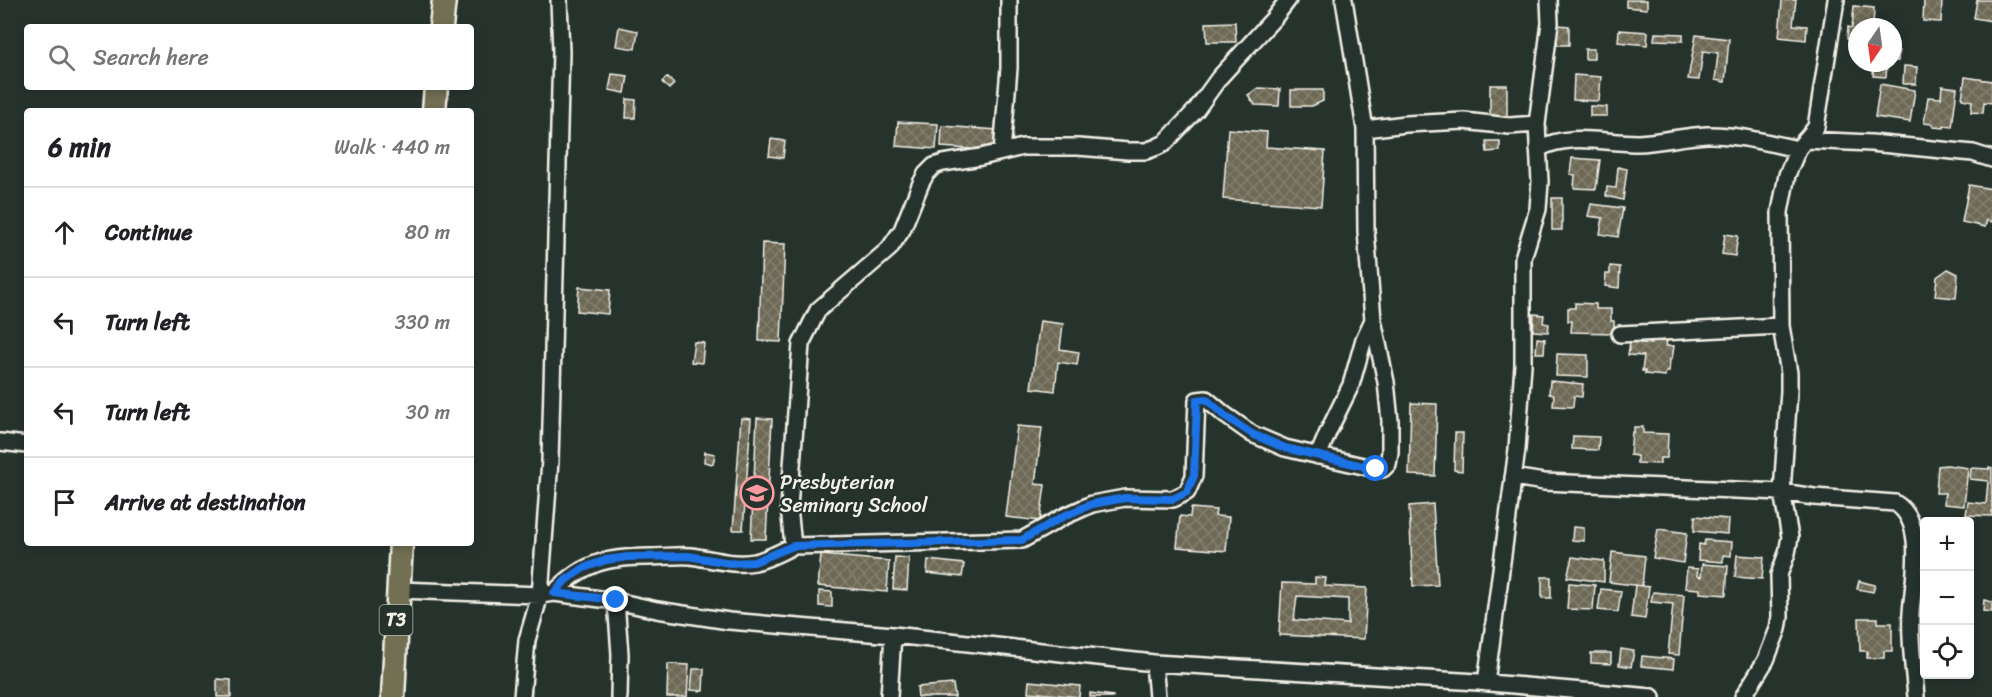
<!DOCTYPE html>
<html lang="en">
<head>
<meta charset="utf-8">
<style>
  body { margin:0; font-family:Sriracha,sans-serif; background:#f2f2f2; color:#202124 }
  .controls { position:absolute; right:18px; bottom:18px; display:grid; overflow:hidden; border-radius:6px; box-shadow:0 3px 9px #0003 }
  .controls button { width:54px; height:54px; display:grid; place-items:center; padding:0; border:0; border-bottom:2px solid #e0e0e0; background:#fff; color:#202124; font:30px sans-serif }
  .compass { position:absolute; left:1848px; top:18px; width:54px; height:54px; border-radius:50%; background:#fff; box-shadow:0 3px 9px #0003; rotate:193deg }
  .stop { position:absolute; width:18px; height:18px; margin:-14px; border:4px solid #1a73e8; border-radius:50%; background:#fff }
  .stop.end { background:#1a73e8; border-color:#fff; box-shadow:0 2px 6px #0008 }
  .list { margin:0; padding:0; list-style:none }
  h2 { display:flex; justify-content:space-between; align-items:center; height:78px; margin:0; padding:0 24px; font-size:26px }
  h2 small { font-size:20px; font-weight:400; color:#757577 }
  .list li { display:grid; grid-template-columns:39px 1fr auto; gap:18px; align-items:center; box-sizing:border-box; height:90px; padding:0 24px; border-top:2px solid #e0e0e0 }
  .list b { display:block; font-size:22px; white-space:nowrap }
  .list em { font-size:20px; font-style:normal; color:#757577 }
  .icon { flex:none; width:33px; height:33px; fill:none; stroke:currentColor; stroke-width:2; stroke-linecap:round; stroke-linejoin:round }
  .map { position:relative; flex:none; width:1992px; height:697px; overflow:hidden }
  .search { position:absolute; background:#fff; box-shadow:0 3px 9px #0003; left:24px; top:24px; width:450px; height:66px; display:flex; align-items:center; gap:15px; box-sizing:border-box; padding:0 21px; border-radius:6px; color:#757577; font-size:22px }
  .panel { position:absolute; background:#fff; box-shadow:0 3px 9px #0003; left:24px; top:108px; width:450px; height:438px; border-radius:6px }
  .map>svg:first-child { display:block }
  .building { fill:url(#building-cross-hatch); stroke:#f4f1e8; stroke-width:1.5; fill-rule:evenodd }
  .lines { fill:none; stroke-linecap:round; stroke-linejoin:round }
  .minor-casing { stroke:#f4f1e8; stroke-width:20 }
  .highway-casing { stroke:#f4f1e8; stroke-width:27 }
  .minor { stroke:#26332d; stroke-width:15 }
  .highway { stroke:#726f52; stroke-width:22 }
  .route { stroke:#1a73e8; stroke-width:8 }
  .labels { text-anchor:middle; stroke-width:4.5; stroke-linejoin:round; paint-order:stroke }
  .shield { fill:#26332d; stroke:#b6b8b0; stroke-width:1.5 }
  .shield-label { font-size:18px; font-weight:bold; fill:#f4f1e8 }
  .poi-label { font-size:20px; fill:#f4f1e8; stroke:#26332d; text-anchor:start }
</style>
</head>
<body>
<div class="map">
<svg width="1992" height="697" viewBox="0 0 1992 697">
  <defs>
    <pattern id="building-cross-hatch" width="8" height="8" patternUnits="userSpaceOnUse" patternTransform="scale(1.5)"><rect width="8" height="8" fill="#6d6956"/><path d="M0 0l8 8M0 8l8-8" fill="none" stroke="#827f6e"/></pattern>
  </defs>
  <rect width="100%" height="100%" fill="#26332d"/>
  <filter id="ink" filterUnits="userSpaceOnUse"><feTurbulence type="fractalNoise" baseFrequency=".0167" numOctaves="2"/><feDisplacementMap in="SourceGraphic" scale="12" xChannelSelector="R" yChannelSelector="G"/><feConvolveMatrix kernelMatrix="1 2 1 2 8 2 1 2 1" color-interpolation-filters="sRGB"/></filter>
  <g filter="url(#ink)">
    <path class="building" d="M1626 0H1647V9L1626 7Z
      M1782 0H1796L1793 25 1807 26 1806 40 1779 37Z
      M1924 0H1942L1941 22 1923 21Z
      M1977 0H1992V21L1974 18Z
      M1854 6 1874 8 1873 27H1857V42L1847 39 1848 27 1852 28Z
      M1235 22 1236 42H1207L1206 23Z
      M1557 25 1569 26V45H1557Z
      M619 27 638 31 635 49 616 46Z
      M1619 30 1648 32 1647 45 1618 42Z
      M1655 33 1683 34V41L1654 40Z
      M1696 35 1729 39 1725 82 1715 80 1718 53 1703 51 1699 80 1688 79Z
      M1585 49H1594V59H1585Z
      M1893 50 1899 51 1898 61H1893Z
      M1874 63H1887L1886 77 1873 76Z
      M1904 66 1917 67 1916 84H1903Z
      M612 74 628 76 625 93 609 90Z
      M1574 75 1601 77 1599 101 1573 100Z
      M667 77 674 84 669 89 662 82Z
      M1965 77 1992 81V103L1984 102 1983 113 1971 112 1972 101 1962 99Z
      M1880 84 1915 90 1910 122 1875 117Z
      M1490 85H1507V121L1490 120Z
      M1942 86 1957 88 1952 127 1944 126V128L1933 127V124L1924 123 1928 97 1941 98Z
      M1259 88 1280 89 1279 106 1255 105 1248 95Z
      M1291 90H1323V101L1312 106H1291Z
      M627 99 636 100 635 118H626Z
      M1590 106 1607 107V116H1590Z
      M898 122 938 124 936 149 896 146Z
      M942 126 998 130 997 151 941 147Z
      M1228 129 1267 132 1266 147 1325 151 1321 206 1223 199Z
      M771 139 785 141 783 158 769 156Z
      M1486 141H1500V151L1487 152Z
      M1572 158 1600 160 1596 189 1574 188 1575 175 1570 174Z
      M1618 167 1627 169 1623 200 1606 196 1607 187 1616 188Z
      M1969 185 1992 189V222L1987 220 1985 227 1962 222Z
      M1552 198H1562V230H1552Z
      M1591 204 1623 208 1618 237 1600 234 1603 218 1588 216Z
      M1725 234 1738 236 1735 256 1722 254Z
      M762 243 785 244 781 342 759 341Z
      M1610 266 1620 267 1619 288 1605 286 1606 274H1610Z
      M1948 269 1958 274 1956 298 1935 296 1937 277Z
      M579 287 610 290 608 314 577 311Z
      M1575 303 1596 304V309H1611V321H1614V333L1571 332 1572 321H1568V308H1575Z
      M1534 314 1544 315 1543 323 1549 324 1548 332 1533 331Z
      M1040 321 1063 324 1060 349 1079 352 1077 365 1058 362 1055 391 1031 388Z
      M1537 338 1545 339 1544 353H1536Z
      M1653 340 1667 341 1666 346H1674L1672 359H1670L1669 372H1666L1665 376 1645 374V371H1642L1644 356 1628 355 1630 342 1652 344Z
      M694 342 704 343 702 363 691 362Z
      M1557 354 1588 355V377L1556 376Z
      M1550 381 1583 384 1582 397 1574 396 1573 407 1553 406 1554 395 1549 394Z
      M1411 403 1437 404 1435 476 1409 475Z
      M741 418 751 419 743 530H733Z
      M757 418 772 419 766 539H751Z
      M1017 426 1042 428 1035 484 1045 485 1040 521 1006 517Z
      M1634 427H1643V433L1668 434 1667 458H1660V464L1637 463V456L1630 455 1632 432H1634Z
      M1455 433H1463L1462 471 1454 470Z
      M1573 436 1599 437 1598 450 1572 449Z
      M705 452 715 454 713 464 704 462Z
      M1947 465 1968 468 1964 506 1944 504 1945 493H1936L1938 466Z
      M1989 467 1992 468V516L1966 515 1968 502 1986 504 1988 481 1970 479 1971 468 1989 469Z
      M1433 504 1438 585 1413 586 1409 506Z
      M1191 508 1216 510 1215 516 1229 517 1226 551 1177 547 1180 516 1190 517Z
      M1695 516 1728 519 1727 534 1694 531Z
      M1573 527 1584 528V541L1572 540Z
      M1658 529 1687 533 1683 563 1653 558Z
      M1705 540 1732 542 1731 556 1723 555V562L1698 560 1699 544 1704 545Z
      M1612 552 1645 556 1642 586 1609 582Z
      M821 555 889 561 887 592 818 586Z
      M1737 555 1764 557 1762 579 1735 577Z
      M895 557 909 558 907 590 893 589Z
      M1572 557 1604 561V582L1567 577Z
      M928 560 964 564 962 577 927 573Z
      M1702 564 1728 566 1726 595 1700 593V589L1685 588 1687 568 1698 569 1697 576 1701 577Z
      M1315 577 1326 578 1325 586 1367 588 1364 639 1279 635 1282 583 1315 584ZM1297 596 1348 599V624L1294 620Z
      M1542 577H1551V598H1542Z
      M1859 581 1875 585 1873 592 1857 589Z
      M1569 583 1595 585 1593 610 1567 609Z
      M1635 585 1649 587 1645 619 1631 617Z
      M1601 589 1621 591 1618 612 1598 610Z
      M819 591 832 592V607L819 606Z
      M1653 592 1684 595 1679 655 1668 654 1673 604 1651 602Z
      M1984 600 1992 602V612L1983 611Z
      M1859 618H1878V623H1892V651H1884V658H1867V651H1860Z
      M1621 649 1634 651 1631 667 1619 665Z
      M1591 653H1611V664L1591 663Z
      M1642 656 1674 659 1673 669 1641 666Z
      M668 664 689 665 687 697H667Z
      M693 669H704L703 691 691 690Z
      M217 679 231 680V697H217Z
      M1029 681 1080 686 1079 697 1028 692Z
      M953 684 955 697H918L917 687Z
      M1090 693 1113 696V697H1090Z"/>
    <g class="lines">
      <g class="minor-casing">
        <path id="minor" d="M1365 129 1406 124 1464 121 1509 126 1537 124
          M1805 140 1871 143 1973 153 1992 159
          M1538 149C1569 132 1604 143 1638 143 1661 142 1684 136 1707 135 1737 134 1768 143 1798 149
          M1002 152 1009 68V0
          M1620 334 1781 326
          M0 442 27 445
          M1318 456 1329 430 1351 385 1364 339 1373 320
          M1513 477 1544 482 1782 492 1814 497 1895 503C1927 522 1913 581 1911 613 1909 640 1914 670 1916 697
          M793 546 1022 540 1063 517 1092 504 1125 498 1173 499 1187 492 1194 476 1197 400 1206 399 1225 415 1252 434 1285 448 1376 469H1383L1388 464 1390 452V421L1386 382 1373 320 1366 231 1365 129 1344 0
          M398 590 540 595 554 593 616 601 657 610 729 621 893 635 1154 663 1478 682 1652 697
          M554 593C583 562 608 557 649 557 663 557 677 555 691 556 712 559 733 566 755 562 768 559 781 552 793 546L789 507 801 344 818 310 889 249 902 230 921 183 926 174 934 166 943 163 981 157 1023 147H1078L1128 151H1146L1157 147 1165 143 1196 110 1219 78 1274 18 1288 0
          M616 601 620 654 619 697
          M1154 663 1157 697
          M1486 683 1517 449 1523 365V258L1538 209 1540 182 1537 124 1550 23 1549 0
          M522 697 527 640 540 595 550 461 561 52 559 0
          M889 697 893 635
          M1743 697 1766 660 1778 629 1780 617 1779 575 1787 553 1790 537 1782 492 1789 391V373L1781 326 1780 212 1787 175 1798 149 1816 127 1836 0"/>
      </g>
      <g class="highway-casing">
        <path id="highway" d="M441 27 444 0
          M434 111 436 87
          M393 697 401 543"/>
      </g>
      <use href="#minor" class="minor"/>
      <use href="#highway" class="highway"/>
    </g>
  </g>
  <g class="lines" filter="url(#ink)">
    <path class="route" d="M616 600 554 593 566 580 584 568 606 560 628 557 688 556 730 563 754 562 793 546 1022 540 1064 516 1092 504 1125 498 1173 499 1187 492 1194 476 1197 400 1206 399 1225 416 1252 434 1285 448 1376 469"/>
  </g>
  <defs>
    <g id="school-ring" transform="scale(1.725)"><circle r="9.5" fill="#26332d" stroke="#ff9aa2" stroke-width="1.5"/><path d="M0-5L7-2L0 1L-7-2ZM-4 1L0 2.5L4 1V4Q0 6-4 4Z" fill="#ff9aa2"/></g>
  </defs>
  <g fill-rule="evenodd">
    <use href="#school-ring" x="757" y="493"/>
  </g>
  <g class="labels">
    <rect class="shield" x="379.5" y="605" width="33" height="30" rx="4.5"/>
    <g class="shield-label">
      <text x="396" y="626">T3</text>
    </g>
    <g class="poi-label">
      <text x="780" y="489">Presbyterian<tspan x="780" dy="23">Seminary School</tspan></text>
    </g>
  </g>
</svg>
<div class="controls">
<button>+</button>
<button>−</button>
<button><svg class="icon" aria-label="locate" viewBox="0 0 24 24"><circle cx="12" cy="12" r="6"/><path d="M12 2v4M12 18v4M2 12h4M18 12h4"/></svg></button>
</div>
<svg class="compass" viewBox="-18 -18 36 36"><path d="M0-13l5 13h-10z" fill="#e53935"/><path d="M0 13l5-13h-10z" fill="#757577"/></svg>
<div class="stop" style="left:1376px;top:469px"></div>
<div class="stop end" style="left:616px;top:600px"></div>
<div class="search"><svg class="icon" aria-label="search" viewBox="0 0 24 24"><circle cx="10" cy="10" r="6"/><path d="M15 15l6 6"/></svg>Search here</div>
<section class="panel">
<h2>6 min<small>Walk · 440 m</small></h2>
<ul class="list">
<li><svg class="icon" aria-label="ahead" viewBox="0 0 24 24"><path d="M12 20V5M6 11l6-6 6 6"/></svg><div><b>Continue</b></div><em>80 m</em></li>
<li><svg class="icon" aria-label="left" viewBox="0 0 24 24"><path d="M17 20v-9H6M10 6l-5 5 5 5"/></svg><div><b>Turn left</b></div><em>330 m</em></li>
<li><svg class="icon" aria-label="left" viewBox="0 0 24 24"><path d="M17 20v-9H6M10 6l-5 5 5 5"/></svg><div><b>Turn left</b></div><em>30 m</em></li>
<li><svg class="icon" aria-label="arrive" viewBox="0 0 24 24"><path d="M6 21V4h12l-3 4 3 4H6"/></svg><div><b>Arrive at destination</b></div></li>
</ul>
</section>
</div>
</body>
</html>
